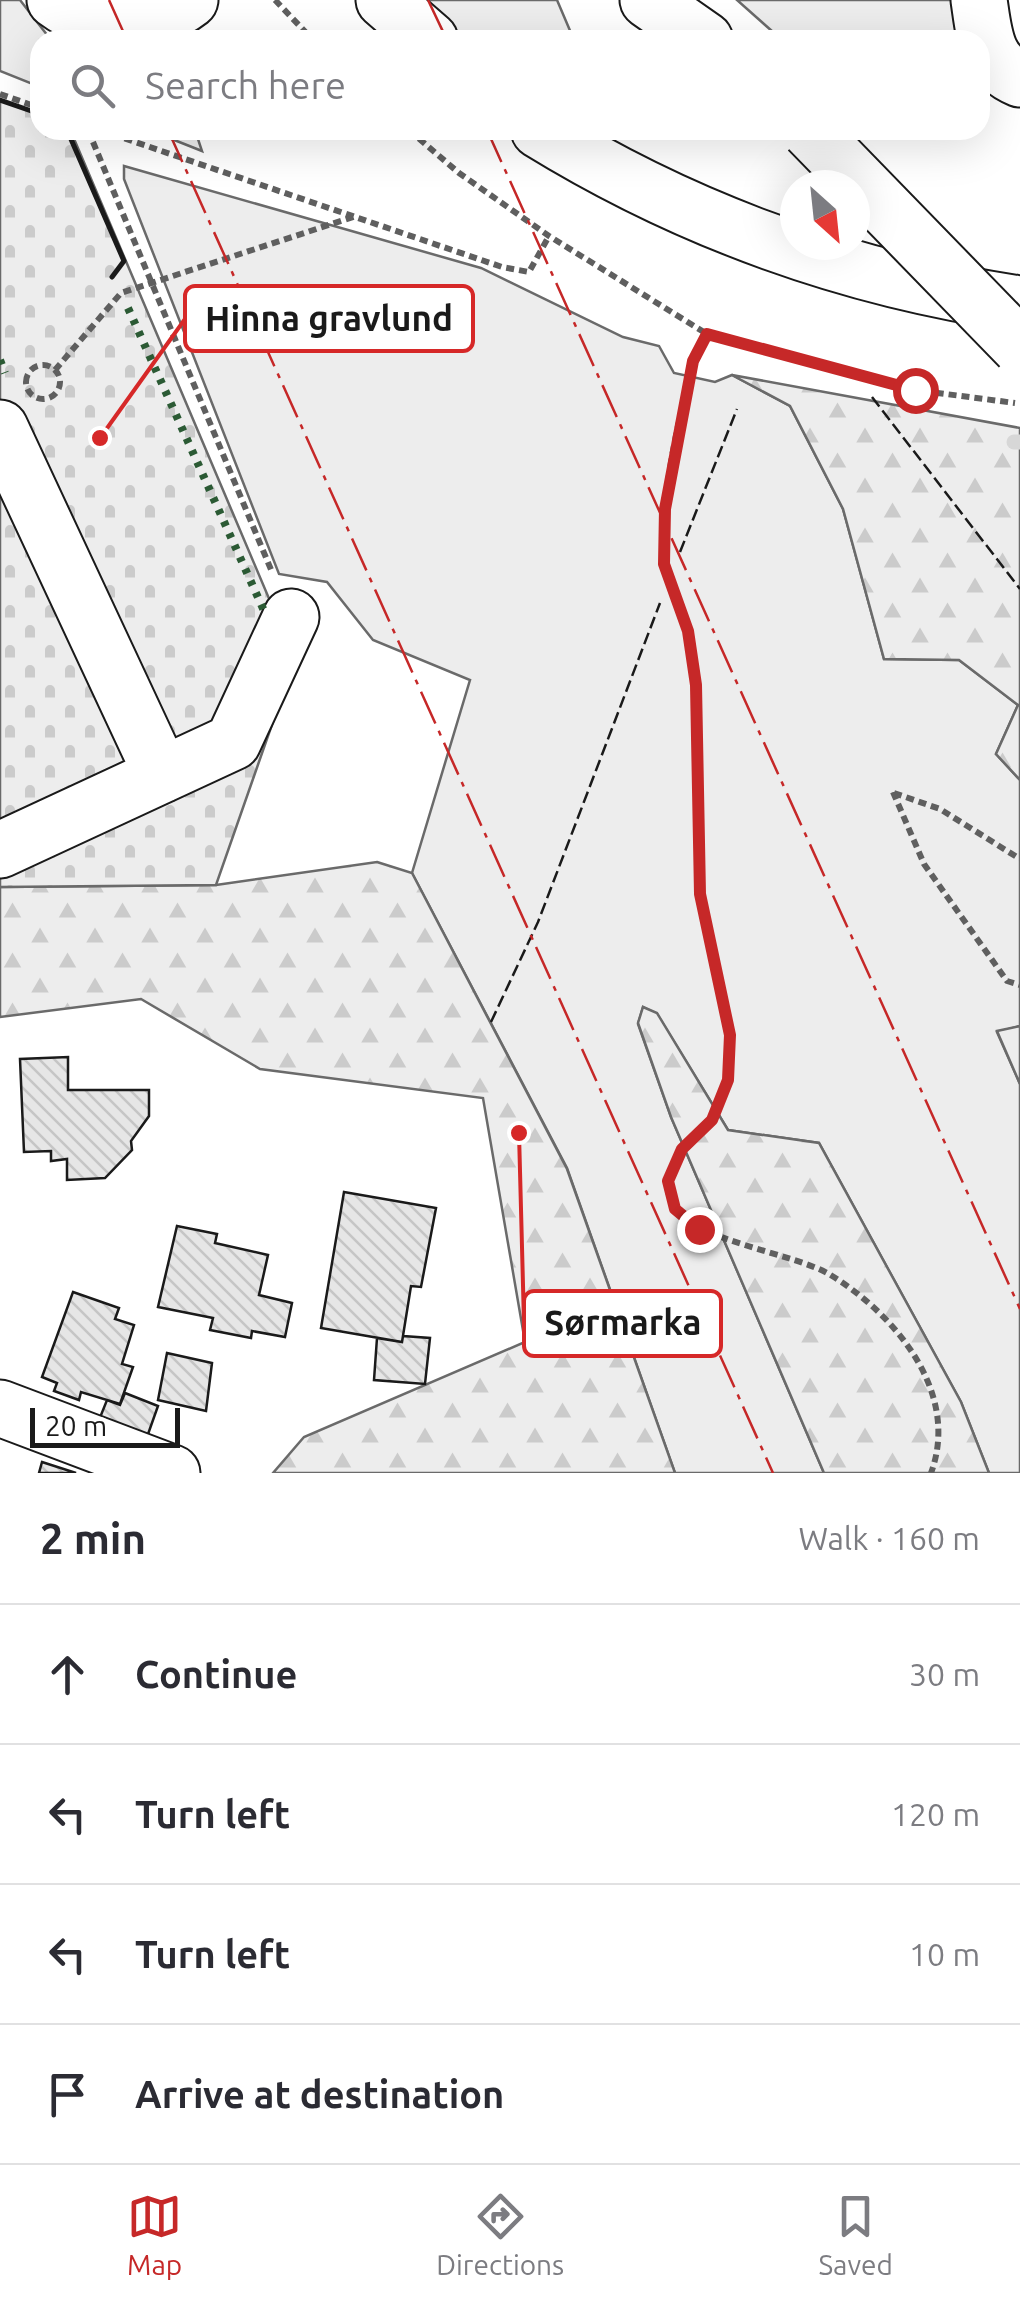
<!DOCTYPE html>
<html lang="en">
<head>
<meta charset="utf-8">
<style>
  body { margin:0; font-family:Ubuntu,sans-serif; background:#f7f7f7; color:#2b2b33 }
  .compass { position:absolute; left:780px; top:170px; width:90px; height:90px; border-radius:50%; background:#fff; box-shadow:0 10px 40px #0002; rotate:153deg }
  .scale { position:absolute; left:30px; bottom:25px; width:150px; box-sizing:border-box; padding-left:10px; border:5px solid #1a1a1a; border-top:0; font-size:28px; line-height:35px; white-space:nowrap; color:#1a1a1a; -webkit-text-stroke:8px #fff; paint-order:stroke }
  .stop { position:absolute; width:30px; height:30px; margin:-22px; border:8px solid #c62828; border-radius:50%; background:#fff }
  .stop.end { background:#c62828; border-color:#fff; box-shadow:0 2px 10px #0008 }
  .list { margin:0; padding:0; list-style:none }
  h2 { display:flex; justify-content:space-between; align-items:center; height:130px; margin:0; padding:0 40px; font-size:42px }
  h2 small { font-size:32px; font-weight:400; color:#7c7c81 }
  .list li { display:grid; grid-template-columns:65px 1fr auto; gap:30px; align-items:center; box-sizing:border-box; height:140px; padding:0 40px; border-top:2px solid #e1e1e2 }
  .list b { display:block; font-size:38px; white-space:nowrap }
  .list em { font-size:32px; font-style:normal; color:#7c7c81 }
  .icon { flex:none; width:55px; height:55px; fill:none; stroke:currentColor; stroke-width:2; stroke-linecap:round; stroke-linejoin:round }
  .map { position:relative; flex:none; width:1020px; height:1473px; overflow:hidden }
  .search { position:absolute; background:#fff; box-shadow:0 10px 40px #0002; left:30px; right:30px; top:30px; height:110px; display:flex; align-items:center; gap:25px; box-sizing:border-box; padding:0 35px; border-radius:30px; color:#7c7c81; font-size:38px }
  .sheet { height:690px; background:#fff }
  nav { display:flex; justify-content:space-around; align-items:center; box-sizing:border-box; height:140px; border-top:2px solid #e1e1e2; background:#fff; font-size:28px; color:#7c7c81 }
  nav a { display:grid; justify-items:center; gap:5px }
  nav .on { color:#c62828 }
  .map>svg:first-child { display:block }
  .built { fill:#ededed; stroke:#6a6a6a; stroke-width:2.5 }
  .forest { fill:url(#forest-firs); stroke:#6a6a6a; stroke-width:2.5 }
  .cemetery { fill:url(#cemetery-stones); stroke:#6a6a6a; stroke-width:2.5 }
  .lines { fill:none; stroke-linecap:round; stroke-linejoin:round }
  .stream { stroke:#d7d7d7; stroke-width:15 }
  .building { fill:url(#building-back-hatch); stroke:#1a1a1a; stroke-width:2.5 }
  .minor-casing { stroke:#1a1a1a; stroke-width:59 }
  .highway-casing { stroke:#1a1a1a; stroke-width:59 }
  .path { stroke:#5f5f5f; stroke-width:6; stroke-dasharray:8 5; stroke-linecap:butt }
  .minor { stroke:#fff; stroke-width:55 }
  .highway { stroke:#fff; stroke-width:55 }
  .highway-bridge-casing { stroke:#1a1a1a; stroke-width:59; stroke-linecap:butt }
  .highway-bridge { stroke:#fff; stroke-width:55 }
  .hedge { stroke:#2b5a34; stroke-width:8; stroke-dasharray:5 8; stroke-linecap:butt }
  .fence { stroke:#1a1a1a; stroke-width:2.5; stroke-dasharray:12 5; stroke-linecap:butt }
  .wall { stroke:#1a1a1a; stroke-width:5 }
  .power { stroke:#c62828; stroke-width:2.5; stroke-dasharray:35 8 5 8; stroke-linecap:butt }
  .route { stroke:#c62828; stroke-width:12 }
  .leader { fill:none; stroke:#d62828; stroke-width:4 }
  .callout-dot { fill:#d62828; stroke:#fff; stroke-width:4 }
  .callout { fill:#fff; stroke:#d62828; stroke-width:4 }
  .callout-label { font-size:35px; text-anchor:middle; font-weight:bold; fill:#1a1a1a }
</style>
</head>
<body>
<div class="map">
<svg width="1020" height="1473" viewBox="0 0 1020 1473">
  <defs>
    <pattern id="forest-firs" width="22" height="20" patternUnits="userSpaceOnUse" patternTransform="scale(2.5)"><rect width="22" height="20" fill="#ededed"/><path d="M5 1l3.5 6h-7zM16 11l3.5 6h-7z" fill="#cbcbcb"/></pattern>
    <pattern id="cemetery-stones" width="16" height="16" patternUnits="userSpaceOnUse" patternTransform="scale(2.5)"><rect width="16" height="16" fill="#ededed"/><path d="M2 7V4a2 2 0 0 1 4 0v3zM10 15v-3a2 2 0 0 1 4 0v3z" fill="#cbcbcb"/></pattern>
    <pattern id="building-back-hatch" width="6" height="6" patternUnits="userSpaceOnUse" patternTransform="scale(2.5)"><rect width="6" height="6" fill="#e6e6e6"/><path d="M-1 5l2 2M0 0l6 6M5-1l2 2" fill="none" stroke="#c5c5c5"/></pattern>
  </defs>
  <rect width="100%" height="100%" fill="#fff"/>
  <path class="built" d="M0 0H20L51 40H40V87L0 71Z
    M423 0H557L574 40H464Z
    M737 0H953L966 40H782Z
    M149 130H195L202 151Z
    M124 166 481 268 623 337 659 346 674 373 715 382 732 375 790 406 843 509 884 659 959 660 1018 705 996 754 1020 780V1026L997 1032 1020 1084V1473H989L961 1402 819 1143 728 1130 657 1014 643 1007 638 1024 671 1117 824 1473H675L567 1168 412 873 470 680 373 640 327 582 279 574 124 179Z"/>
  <path class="forest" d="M732 375 1020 428V780L996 754 1018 705 959 660 884 659 843 509 790 406Z
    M377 862 412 873 567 1169 675 1473H273L304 1437 525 1342 483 1098 260 1069 141 999 0 1017V887L216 885Z
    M643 1007 657 1013 728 1130 819 1143 961 1402 989 1473H824L671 1117 638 1023Z
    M1020 1026V1084L997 1031Z"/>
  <path class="cemetery" d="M0 100 40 114V130H67L75 141 276 615 283 693 216 885 0 887Z"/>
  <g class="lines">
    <path class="stream" d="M1014 442H1020"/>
  </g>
  <path class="building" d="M68 1057V1090H149V1116L131 1141 132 1150 105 1178 67 1180V1159L51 1161V1151L24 1152 20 1059Z
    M344 1192 436 1208 421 1287 411 1286 402 1342 321 1328Z
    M177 1226 217 1234 215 1243 268 1255 259 1295 292 1303 285 1337 252 1331 251 1338 210 1330 213 1318 158 1307Z
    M73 1292 119 1308 115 1319 134 1325 122 1364 133 1367 120 1404 81 1392 79 1400 54 1391 57 1383 42 1377Z
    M403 1336 430 1338 425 1384 374 1380 377 1338 402 1342Z
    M167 1353 212 1363 206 1411 158 1400Z
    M125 1393 158 1406 147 1437 97 1425 107 1400 120 1405Z
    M42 1462 76 1473H39Z"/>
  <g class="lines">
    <g class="minor-casing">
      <path id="minor" d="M55 0C95 30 151 30 190 0
        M384 0 430 40
        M979 0C984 33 985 65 1020 79
        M539 130C687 221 849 279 1020 304
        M0 428 162 775
        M0 850 233 742 291 617
        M0 1408 172 1473"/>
    </g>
    <g class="highway-casing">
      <path id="highway" d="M648 0 705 40"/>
    </g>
    <path class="path" d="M275 0 313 40
      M0 94 40 108
      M88 130 272 572
      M100 130 502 267 529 272 549 236
      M409 130 459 173 549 236 707 334 915 390 1015 403
      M707 334C683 379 657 512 664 563 667 585 680 607 686 628 692 646 695 668 696 687 700 755 694 824 701 892 705 940 724 986 729 1033 732 1061 728 1098 711 1121 692 1146 650 1173 676 1210 699 1241 792 1253 829 1274 894 1313 961 1392 931 1473
      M26 382a17 17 0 1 1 34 0a17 17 0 1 1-34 0Z
      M55 370 121 293 356 216
      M893 792 924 864 1007 981 1020 985
      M894 793 940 809 1020 859"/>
    <use href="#minor" class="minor"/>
    <use href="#highway" class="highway"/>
    <g class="highway-bridge-casing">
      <path id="highway-bridge" d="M809 130 1020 347"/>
    </g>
    <use href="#highway-bridge" class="highway-bridge"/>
    <path class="hedge" d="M128 308 265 613
      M0 360 5 373"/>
    <path class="fence" d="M872 397 1020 589
      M680 552 737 409
      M491 1022 538 922 660 603"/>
    <path class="wall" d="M0 100 40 114
      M67 130 124 261 112 277"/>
    <path class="power" d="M109 0 127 40
      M428 0 447 40
      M168 130 773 1473
      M487 130 1020 1309"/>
  </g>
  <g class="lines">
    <path class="route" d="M699 1229 675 1209 668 1181 682 1149 712 1120 728 1080 730 1035 700 894 696 685 688 631 664 564 665 509 693 361 707 334 915 390"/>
  </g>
  <path class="leader" d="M100 438L185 319M519 1133L524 1323"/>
  <g class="callout-dot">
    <circle cx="100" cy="438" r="10"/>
    <circle cx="519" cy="1133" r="10"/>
  </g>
  <g class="callout">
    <rect x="185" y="286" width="288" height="65" rx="10"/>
    <rect x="524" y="1291" width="197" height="65" rx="10"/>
  </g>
  <g class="callout-label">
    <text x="329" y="331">Hinna gravlund</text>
    <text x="623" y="1335">Sørmarka</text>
  </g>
</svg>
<svg class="compass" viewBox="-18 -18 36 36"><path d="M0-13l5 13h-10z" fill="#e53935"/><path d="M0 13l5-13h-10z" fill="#7c7c81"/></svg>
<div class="scale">20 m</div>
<div class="stop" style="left:915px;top:390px"></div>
<div class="stop end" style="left:699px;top:1229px"></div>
<div class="search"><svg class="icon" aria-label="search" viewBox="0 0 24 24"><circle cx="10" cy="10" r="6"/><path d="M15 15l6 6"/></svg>Search here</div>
</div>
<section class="sheet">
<h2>2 min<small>Walk · 160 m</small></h2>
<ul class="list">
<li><svg class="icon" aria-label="ahead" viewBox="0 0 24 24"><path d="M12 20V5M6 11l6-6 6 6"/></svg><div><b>Continue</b></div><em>30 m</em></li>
<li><svg class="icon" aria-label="left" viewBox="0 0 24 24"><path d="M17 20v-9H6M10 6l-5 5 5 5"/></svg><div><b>Turn left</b></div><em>120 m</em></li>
<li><svg class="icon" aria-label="left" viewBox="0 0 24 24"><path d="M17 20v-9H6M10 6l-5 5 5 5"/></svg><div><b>Turn left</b></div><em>10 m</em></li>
<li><svg class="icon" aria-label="arrive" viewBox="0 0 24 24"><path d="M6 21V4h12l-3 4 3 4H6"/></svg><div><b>Arrive at destination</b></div></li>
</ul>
</section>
<nav>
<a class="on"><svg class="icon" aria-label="map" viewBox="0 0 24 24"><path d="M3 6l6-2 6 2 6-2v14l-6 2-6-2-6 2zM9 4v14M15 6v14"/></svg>Map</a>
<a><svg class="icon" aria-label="directions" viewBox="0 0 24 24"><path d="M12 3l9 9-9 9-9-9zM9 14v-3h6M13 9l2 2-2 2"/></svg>Directions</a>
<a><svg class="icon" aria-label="saved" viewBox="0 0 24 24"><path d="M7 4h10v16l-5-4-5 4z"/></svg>Saved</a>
</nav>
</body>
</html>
